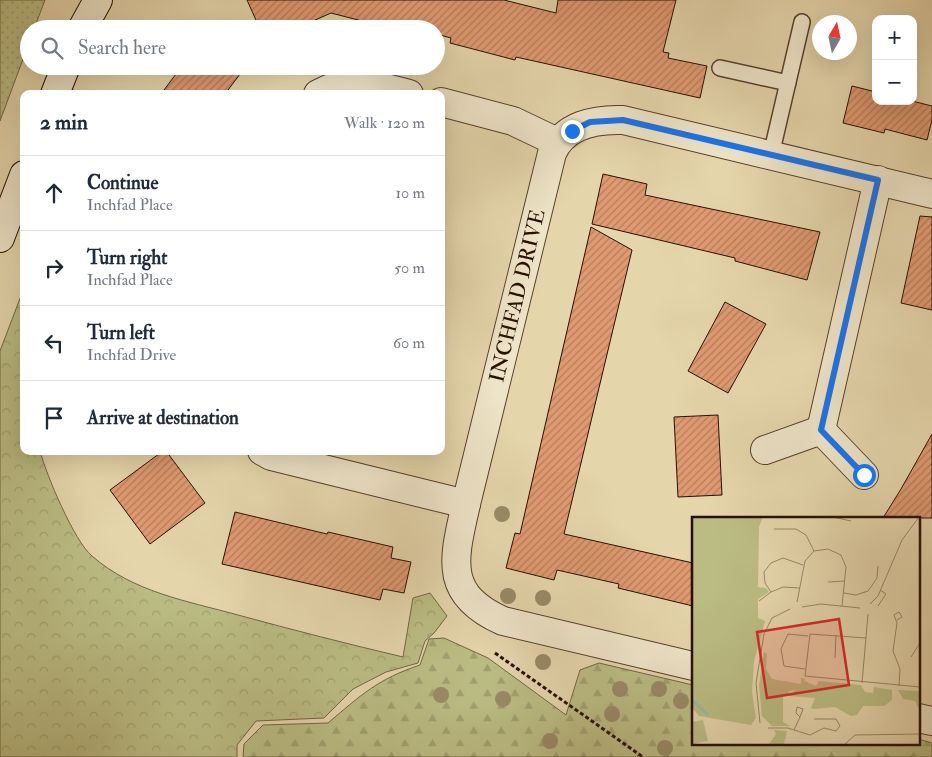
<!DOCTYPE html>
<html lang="en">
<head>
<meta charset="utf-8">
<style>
  body { margin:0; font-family:"IM FELL Double Pica",serif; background:#f6f6f7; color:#1f2937 }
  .controls { position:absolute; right:15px; top:15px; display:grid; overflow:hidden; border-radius:10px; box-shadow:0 5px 20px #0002 }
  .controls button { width:45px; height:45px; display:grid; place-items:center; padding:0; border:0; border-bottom:1px solid #e0e1e3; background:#fff; color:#1f2937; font:25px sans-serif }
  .compass { position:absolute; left:812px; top:15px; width:45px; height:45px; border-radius:50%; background:#fff; box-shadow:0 5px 20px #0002; rotate:9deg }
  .stop { position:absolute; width:15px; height:15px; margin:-11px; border:4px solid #1a73e8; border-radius:50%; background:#fff }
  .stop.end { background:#1a73e8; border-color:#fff; box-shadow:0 1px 5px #0008 }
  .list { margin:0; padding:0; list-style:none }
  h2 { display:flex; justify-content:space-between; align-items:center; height:65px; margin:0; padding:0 20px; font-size:21px }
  h2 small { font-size:16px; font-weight:400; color:#747a83 }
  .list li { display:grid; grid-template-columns:32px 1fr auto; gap:15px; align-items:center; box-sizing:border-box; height:75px; padding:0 20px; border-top:1px solid #e0e1e3 }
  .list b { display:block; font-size:19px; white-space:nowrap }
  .list p { margin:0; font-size:16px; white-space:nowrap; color:#747a83 }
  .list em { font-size:16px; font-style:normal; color:#747a83 }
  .icon { flex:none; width:28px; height:28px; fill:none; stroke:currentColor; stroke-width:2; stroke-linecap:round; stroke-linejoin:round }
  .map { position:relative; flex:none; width:932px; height:757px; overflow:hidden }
  .search { position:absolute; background:#fff; box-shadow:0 5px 20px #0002; left:20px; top:20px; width:425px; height:55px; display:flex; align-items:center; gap:12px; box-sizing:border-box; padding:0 18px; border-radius:28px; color:#747a83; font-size:19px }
  .panel { position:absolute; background:#fff; box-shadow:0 5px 20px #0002; left:20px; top:90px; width:425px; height:365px; border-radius:10px }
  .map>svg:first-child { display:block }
  .grass { fill:url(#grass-dots); stroke:#716642 }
  .forest { fill:url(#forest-firs); stroke:#716642 }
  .park { fill:url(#park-crowns); stroke:#716642 }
  .building { fill:url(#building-hatch); stroke:#270f01 }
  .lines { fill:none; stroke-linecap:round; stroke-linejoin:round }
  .lane-casing { stroke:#56402c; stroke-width:18 }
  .street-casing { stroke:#56402c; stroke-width:30 }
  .secondary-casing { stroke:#270f01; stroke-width:30 }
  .path { stroke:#270f01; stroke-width:3; stroke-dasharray:4 2.5; stroke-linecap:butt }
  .lane { stroke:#eee4c8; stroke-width:15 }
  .street { stroke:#eee4c8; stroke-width:28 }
  .secondary { stroke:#eee4c8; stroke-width:28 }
  .tree { fill:#998a67 }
  .route { stroke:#1a73e8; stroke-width:6 }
  .labels { text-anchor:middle; stroke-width:4; stroke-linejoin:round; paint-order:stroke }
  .street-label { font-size:21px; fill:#270f01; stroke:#eee4c8 }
  .inset-river { fill:none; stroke:#96b9a5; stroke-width:2.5 }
  .inset-road { fill:none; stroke:#998667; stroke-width:1 }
  .view { fill:#d62828; fill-opacity:0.15; stroke:#d62828; stroke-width:2.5 }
  .inset-edge { fill:none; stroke:#270f01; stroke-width:2.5 }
</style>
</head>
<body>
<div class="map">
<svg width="932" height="757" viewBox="0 0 932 757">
  <defs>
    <pattern id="grass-dots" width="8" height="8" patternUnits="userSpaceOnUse" patternTransform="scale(1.25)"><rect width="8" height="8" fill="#bbbc84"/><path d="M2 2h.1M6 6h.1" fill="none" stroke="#a1a070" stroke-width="1.8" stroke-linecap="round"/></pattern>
    <pattern id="forest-firs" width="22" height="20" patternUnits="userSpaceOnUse" patternTransform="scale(1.25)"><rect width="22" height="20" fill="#bbbc84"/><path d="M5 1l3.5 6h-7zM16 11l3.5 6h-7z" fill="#a1a070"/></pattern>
    <pattern id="park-crowns" width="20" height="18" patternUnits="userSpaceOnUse" patternTransform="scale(1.25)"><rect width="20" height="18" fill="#bbbc84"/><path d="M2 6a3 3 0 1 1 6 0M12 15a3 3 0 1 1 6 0" fill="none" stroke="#a1a070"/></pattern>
    <pattern id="building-hatch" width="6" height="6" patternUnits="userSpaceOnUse" patternTransform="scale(1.25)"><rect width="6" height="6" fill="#e09a72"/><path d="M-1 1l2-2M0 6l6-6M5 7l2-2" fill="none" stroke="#b67c5b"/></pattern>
  </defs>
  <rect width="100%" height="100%" fill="#e5d5ab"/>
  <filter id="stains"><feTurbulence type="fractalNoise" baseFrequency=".004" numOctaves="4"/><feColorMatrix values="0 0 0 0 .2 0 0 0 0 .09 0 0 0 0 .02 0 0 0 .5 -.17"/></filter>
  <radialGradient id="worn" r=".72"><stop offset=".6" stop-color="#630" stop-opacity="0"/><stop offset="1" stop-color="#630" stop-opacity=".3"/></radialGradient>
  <path class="grass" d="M0 0H45L34 29H29V43L0 121Z"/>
  <path class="forest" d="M444 638 488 658 566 715 580 670 599 663 693 685V743H918V739L932 743V757H243L244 744 263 725 328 723C361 695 378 679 420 665L429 639Z"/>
  <path class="park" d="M24 288V451H40C46 474 74 541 92 556 133 592 187 601 238 615 293 630 348 644 403 657L413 598 430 593 447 616 434 633 425 641 418 663 386 672 353 689 324 718 256 721 237 745V757H0V351Z"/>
  <path class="building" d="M247 0H504L556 13 558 0H676L663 52 669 53 668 58 707 66 700 98 516 57 515 60 450 43 451 38 436 34V29H393L331 13 295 29H260Z
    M182 66H246L225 94H161Z
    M852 86 876 92V101H912L932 106V120L927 140 885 129 884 133 843 123Z
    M603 174 647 184 645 195 820 232 807 280 735 261V258L592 224Z
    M920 216 932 217V310L901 303Z
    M591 227 632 250 564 534 693 563V606L618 588 619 584 557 570 554 580 506 568 515 533 520 534Z
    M725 302 766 324 728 393 688 371Z
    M718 415 722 495 678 497 674 417Z
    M932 434V518H883L901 489Z
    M163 451H166L205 503 150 544 110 490Z
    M235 512 327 534 328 532 393 547 391 558 411 562 404 593 383 589 380 600 222 564Z"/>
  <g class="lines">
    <g class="lane-casing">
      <path id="lane" d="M720 68 788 83
        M771 155 802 22"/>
    </g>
    <g class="street-casing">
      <g id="street">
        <path d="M318 94C351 76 375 85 409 94"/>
        <path d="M441 102 513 121 557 142"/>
        <path d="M821 430 878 180"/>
        <path d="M765 450 821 430 864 475"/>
        <path d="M262 451 271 456 466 504"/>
        <path id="s1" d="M693 666 503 621C442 594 454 558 466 504L552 153C564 125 595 119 623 120L932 194"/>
        <path d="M918 718 932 721"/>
      </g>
    </g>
    <g class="secondary-casing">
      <path id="secondary" d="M82 29 98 0
        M55 94 66 66
        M0 238 24 175"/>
    </g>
    <path class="path" d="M495 653 643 757"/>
    <use href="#lane" class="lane"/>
    <use href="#street" class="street"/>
    <use href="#secondary" class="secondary"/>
  </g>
  <g class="tree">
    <circle cx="502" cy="514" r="8"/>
    <circle cx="508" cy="596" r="8"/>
    <circle cx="543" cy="598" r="8"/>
    <circle cx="543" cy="662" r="8"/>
    <circle cx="620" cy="689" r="8"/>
    <circle cx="659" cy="689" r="8"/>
    <circle cx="441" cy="695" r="8"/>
    <circle cx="503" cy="699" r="8"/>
    <circle cx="681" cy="701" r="8"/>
    <circle cx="612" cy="714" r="8"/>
    <circle cx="550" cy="741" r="8"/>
    <circle cx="665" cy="748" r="8"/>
  </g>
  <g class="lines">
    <path class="route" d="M572 131 590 122 623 120 878 180 821 430 864 475"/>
  </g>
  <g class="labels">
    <g class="street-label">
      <text dy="7" stroke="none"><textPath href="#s1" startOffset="549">INCHFAD DRIVE</textPath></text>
    </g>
  </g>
  <g transform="translate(692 517)">
    <rect width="228" height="228" fill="#e5d5ab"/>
    <path d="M0 0H71L67 10 66 70 74 71 77 75 66 82V101L73 104 62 144 60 175 64 201 59 208 7 199 0 191Z" fill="#bbbc84"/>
    <path d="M22 4 38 11 41 25 51 34 54 44 20 104 7 108 2 105 4 85 0 59 16 62V55L24 54V46L14 40 7 42 17 13 14 6ZM10 133 32 137 41 151 40 161 33 166 8 151 1 138ZM113 164 124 169 127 164 169 168 173 175 181 176 182 170 200 173V183L192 189H171L165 198 159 199 143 190 122 192 119 191 123 181 97 179ZM206 173 227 174V192L223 184 211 182Z" fill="#bbbc84"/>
    <path d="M72 135 75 137 74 152 80 162 109 167V161L113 162 111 167 103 173 97 174 96 179H91V205L98 209H80L70 199 67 168ZM82 213 95 214 92 227H77L84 217Z" fill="#bbbc84"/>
    <path d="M11 203 16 224 0 227V205Z" fill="#bbbc84"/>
    <path class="inset-river" d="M0 183 16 198"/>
    <path class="inset-road" d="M141 0 159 4M82 12H104L114 18 122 34M136 65 153 64M108 71 91 70 79 75 73 66 72 55 79 46 91 41 111 48M152 76 164 78 176 74 185 61 186 49M67 84 79 75M105 85 113 44 122 34 136 32 149 38 154 50 150 89M178 87 186 79 210 23 227 0M186 89 194 77 188 73M110 90 129 87 168 91M205 103 210 100 207 95 202 98 205 106 201 134 208 152 207 169M174 121 118 117 113 159 228 170M219 140 228 126M143 141 144 118M113 152 92 149 89 132 96 117 116 119M170 166 176 97M68 206 64 166 72 117 80 101 98 92M76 211H96L118 218M102 213 108 200 111 192 105 190 104 196 108 200M118 218 132 211 144 214 148 209 144 202H122M152 228 163 218 228 217"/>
    <path class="view" d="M147 102 157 168 75 181 65 115Z"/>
    <rect width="228" height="228" class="inset-edge"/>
  </g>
  <rect width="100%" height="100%" filter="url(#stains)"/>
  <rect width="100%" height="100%" fill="url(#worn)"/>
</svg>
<div class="controls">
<button>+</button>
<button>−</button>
</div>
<svg class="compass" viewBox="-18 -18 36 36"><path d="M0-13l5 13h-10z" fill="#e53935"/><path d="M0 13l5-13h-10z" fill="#747a83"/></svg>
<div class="stop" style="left:864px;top:475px"></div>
<div class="stop end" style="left:572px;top:131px"></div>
<div class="search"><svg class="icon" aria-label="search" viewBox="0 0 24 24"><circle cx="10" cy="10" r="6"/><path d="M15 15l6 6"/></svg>Search here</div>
<section class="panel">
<h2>2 min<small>Walk · 120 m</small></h2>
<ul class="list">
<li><svg class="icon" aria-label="ahead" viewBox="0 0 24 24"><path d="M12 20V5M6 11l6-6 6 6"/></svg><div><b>Continue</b><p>Inchfad Place</p></div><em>10 m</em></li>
<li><svg class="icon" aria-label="right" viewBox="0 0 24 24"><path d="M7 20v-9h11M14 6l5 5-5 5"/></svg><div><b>Turn right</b><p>Inchfad Place</p></div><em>50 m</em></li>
<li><svg class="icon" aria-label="left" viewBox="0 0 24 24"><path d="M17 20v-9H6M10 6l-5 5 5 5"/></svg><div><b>Turn left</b><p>Inchfad Drive</p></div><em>60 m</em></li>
<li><svg class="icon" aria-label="arrive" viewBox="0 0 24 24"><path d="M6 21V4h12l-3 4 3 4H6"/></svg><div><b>Arrive at destination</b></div></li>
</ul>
</section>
</div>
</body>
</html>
